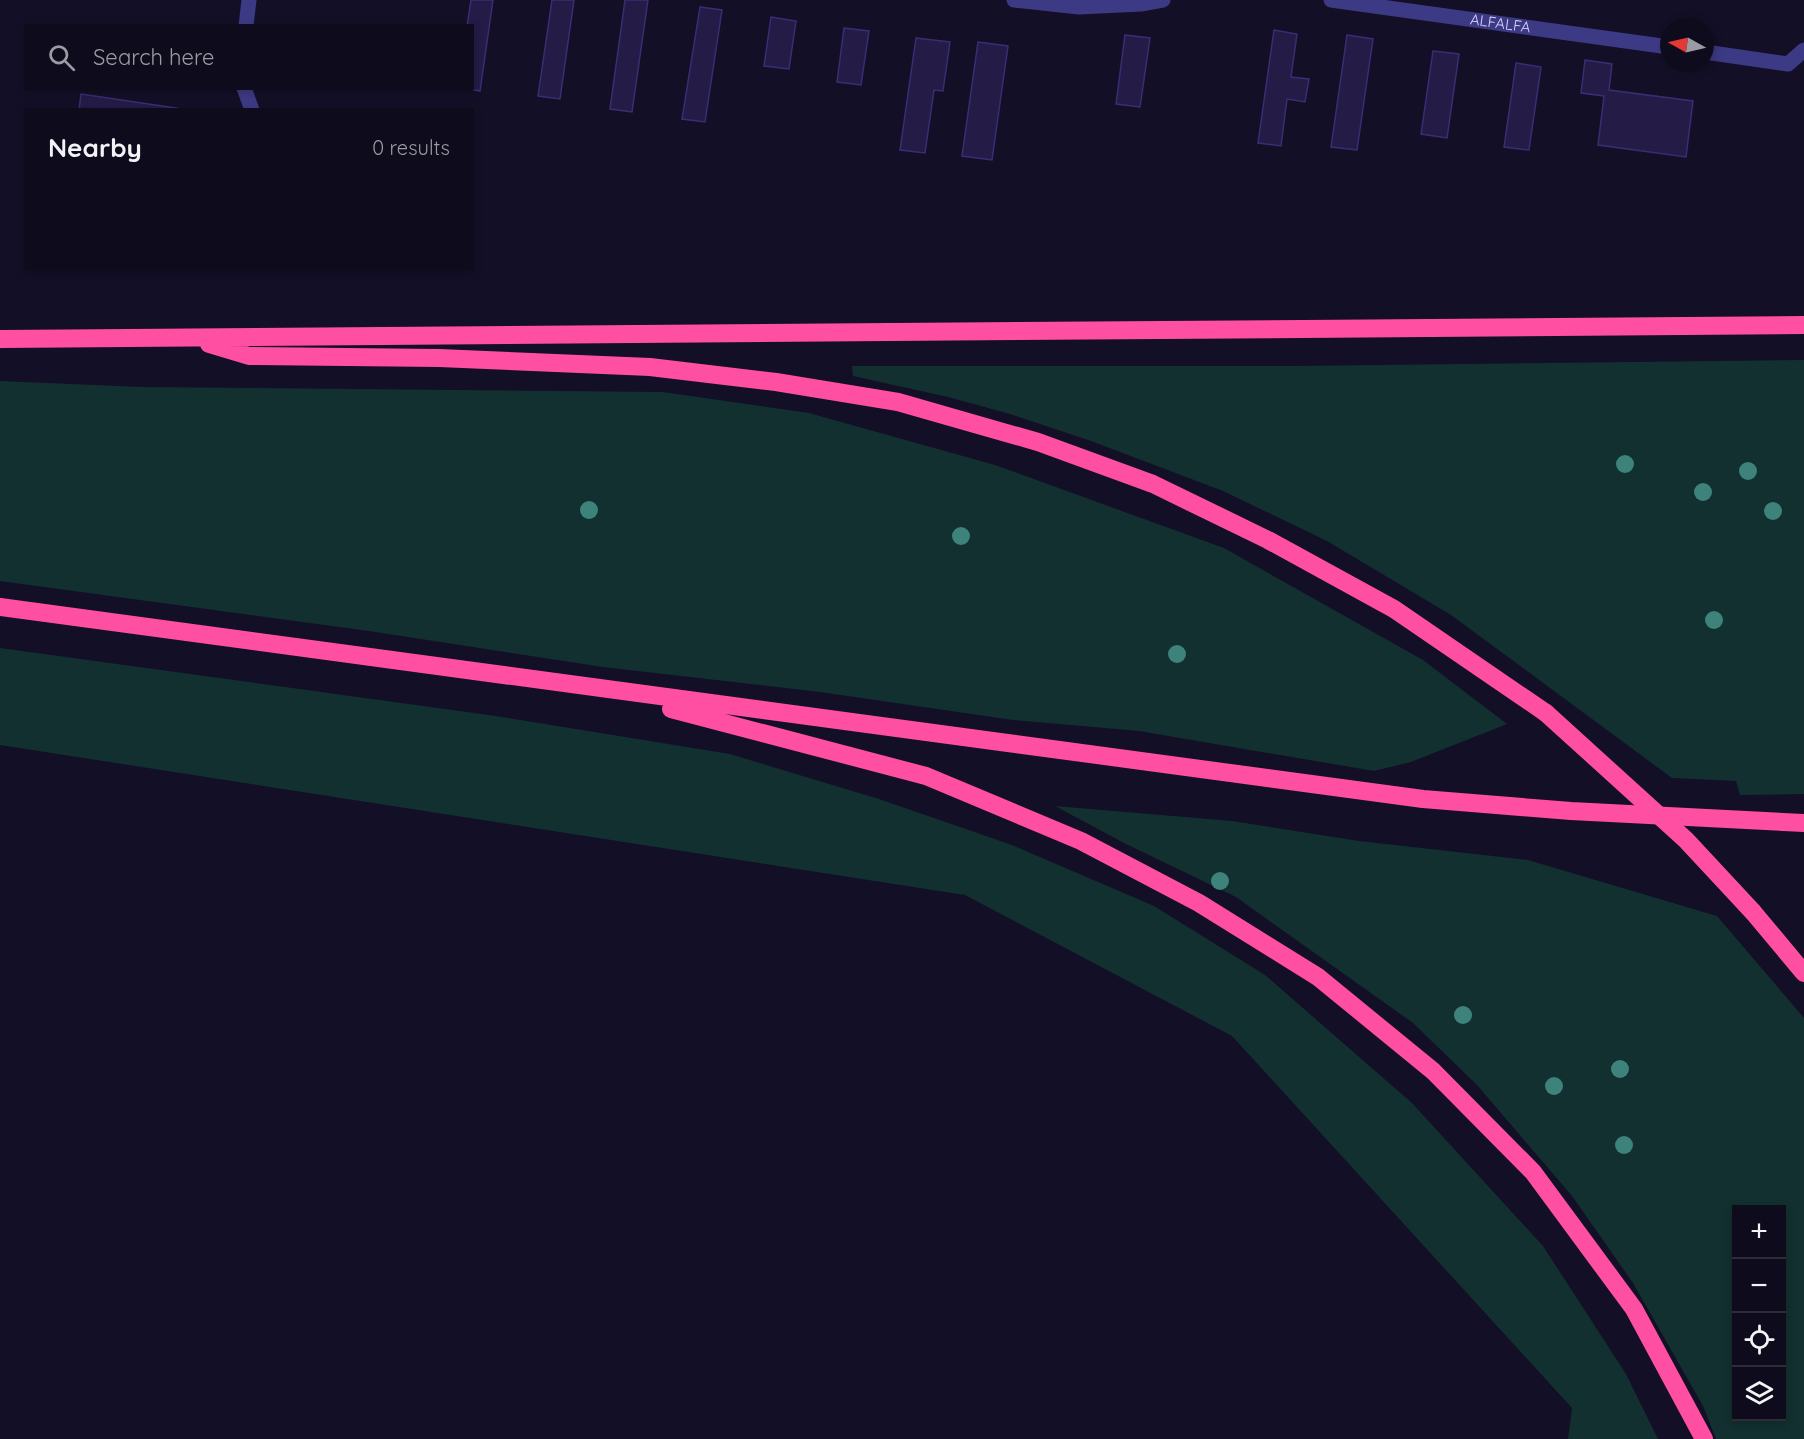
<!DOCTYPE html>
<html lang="en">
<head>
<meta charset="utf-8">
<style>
  body { margin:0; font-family:Quicksand,sans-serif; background:#171425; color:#f1f3f6 }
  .controls { position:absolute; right:18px; bottom:18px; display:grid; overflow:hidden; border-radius:0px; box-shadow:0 3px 9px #0003 }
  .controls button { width:54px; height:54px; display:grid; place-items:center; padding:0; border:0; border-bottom:2px solid #2e2b3b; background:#0e0b1c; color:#f1f3f6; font:30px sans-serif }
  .compass { position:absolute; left:1660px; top:18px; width:54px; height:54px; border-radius:50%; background:#0e0b1c; box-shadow:0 3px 9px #0003; rotate:278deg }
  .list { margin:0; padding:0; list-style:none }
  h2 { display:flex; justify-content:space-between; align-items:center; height:78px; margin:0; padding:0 24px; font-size:26px }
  h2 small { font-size:20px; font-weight:400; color:#9b9ba3 }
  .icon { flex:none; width:33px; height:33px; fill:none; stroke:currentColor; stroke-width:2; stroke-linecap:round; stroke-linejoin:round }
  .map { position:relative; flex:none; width:1804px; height:1439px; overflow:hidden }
  .search { position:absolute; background:#0e0b1c; box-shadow:0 3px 9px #0003; left:24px; top:24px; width:450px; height:66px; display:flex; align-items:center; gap:15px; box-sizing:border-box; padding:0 21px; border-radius:0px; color:#9b9ba3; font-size:22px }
  .panel { position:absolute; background:#0e0b1c; box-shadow:0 3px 9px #0003; left:24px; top:108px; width:450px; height:162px; border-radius:0px }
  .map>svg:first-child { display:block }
  .green { fill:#12302f; fill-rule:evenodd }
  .building { fill:#241b47; stroke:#3b2d73; stroke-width:1.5 }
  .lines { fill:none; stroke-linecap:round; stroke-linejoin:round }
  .minor { stroke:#3d3a85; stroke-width:15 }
  .highway { stroke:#ff4fa3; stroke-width:18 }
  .highway-bridge { stroke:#ff4fa3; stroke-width:18 }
  .tree { fill:#3d827b }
  .labels { text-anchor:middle; stroke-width:6; stroke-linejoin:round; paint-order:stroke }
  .street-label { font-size:15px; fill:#d9d4ff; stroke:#130f26 }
</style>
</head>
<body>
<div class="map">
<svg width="1804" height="1439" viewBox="0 0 1804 1439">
  <rect width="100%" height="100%" fill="#130f26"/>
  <path class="green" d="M1804 360V794L1740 795 1736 781 1672 778 1451 615 1327 541 1223 491 1091 441 1010 414 948 397 853 376 852 366H1293Z
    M0 381 141 387 663 392 809 413 995 465 1224 548 1423 660 1507 724 1411 762 1374 771 1139 731 1013 720 820 692 603 667 369 631 0 581Z
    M0 648 496 716 730 754 879 799 1012 845 1154 906 1265 975 1412 1103 1543 1246 1626 1374 1658 1439H1568L1572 1408 1232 1036 965 895 0 745Z
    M1055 806 1232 821 1359 841 1528 860 1717 916 1804 1018V1439H1716L1703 1406 1633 1283 1572 1196 1477 1085 1413 1023 1236 897 1124 843ZM1736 1210H1782V1416H1736Z"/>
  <path class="building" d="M471 0H493L480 91 465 88H472V26H467Z
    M552 0H574L560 99 538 96Z
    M625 0H648L632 112 610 109Z
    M700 7 722 10 705 122 682 119Z
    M771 17 796 21 789 69 764 66Z
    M844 28 869 31 861 85 837 82Z
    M1274 30 1297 34 1291 77 1309 79 1305 102 1287 99 1281 146 1258 143Z
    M1125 35 1150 38 1140 107 1116 104Z
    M1347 35 1373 39 1357 150 1331 147Z
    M916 38 950 42 943 91 934 90 925 153 900 150Z
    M978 42 1008 46 992 160 962 156Z
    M1433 51 1459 54 1447 138 1421 134Z
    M1585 60 1612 64 1609 90 1693 101 1686 157 1598 145 1604 96 1581 93Z
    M1516 63 1541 67 1529 150 1504 147Z
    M81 94 189 110H79Z"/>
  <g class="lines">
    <g class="minor">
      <path d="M1014 0 1079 7 1141 4 1163 0"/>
      <path id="s1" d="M1331 0 1669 47"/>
      <path d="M246 26 249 0"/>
      <path d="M1705 52 1788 64 1804 50"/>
      <path d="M244 88 252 110"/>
    </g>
    <path class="highway" d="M0 339 1804 325
      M209 344 249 356 439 358 650 367 776 382 898 402 1038 442 1153 484 1268 540 1394 609 1546 713
      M0 607 1423 799 1571 811 1804 823
      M671 709 926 776 1081 841 1199 903 1318 977 1433 1071 1533 1172 1634 1309 1704 1439
      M1753 912 1804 973"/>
    <path class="highway-bridge" d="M1546 713 1686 840 1753 912"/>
  </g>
  <g class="tree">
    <circle cx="1625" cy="464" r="9"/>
    <circle cx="1748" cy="471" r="9"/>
    <circle cx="1703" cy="492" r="9"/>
    <circle cx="589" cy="510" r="9"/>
    <circle cx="1773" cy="511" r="9"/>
    <circle cx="961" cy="536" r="9"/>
    <circle cx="1714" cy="620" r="9"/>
    <circle cx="1177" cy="654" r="9"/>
    <circle cx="1220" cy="881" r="9"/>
    <circle cx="1463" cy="1015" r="9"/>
    <circle cx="1620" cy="1069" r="9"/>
    <circle cx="1554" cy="1086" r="9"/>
    <circle cx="1624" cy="1145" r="9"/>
  </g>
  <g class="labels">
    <g class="street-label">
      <text dy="5" stroke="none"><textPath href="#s1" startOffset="171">ALFALFA</textPath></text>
    </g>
  </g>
</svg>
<div class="controls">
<button>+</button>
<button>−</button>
<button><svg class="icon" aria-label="locate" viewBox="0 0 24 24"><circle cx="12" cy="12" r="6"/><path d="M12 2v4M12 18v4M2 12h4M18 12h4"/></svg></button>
<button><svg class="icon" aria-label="layers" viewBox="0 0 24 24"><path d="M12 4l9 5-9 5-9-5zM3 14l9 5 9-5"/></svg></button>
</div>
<svg class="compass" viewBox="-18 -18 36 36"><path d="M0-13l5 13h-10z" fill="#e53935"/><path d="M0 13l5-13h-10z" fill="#9b9ba3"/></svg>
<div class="search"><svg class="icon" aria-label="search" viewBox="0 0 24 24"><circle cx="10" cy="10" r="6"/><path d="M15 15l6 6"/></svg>Search here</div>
<section class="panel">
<h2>Nearby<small>0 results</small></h2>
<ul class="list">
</ul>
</section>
</div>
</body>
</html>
